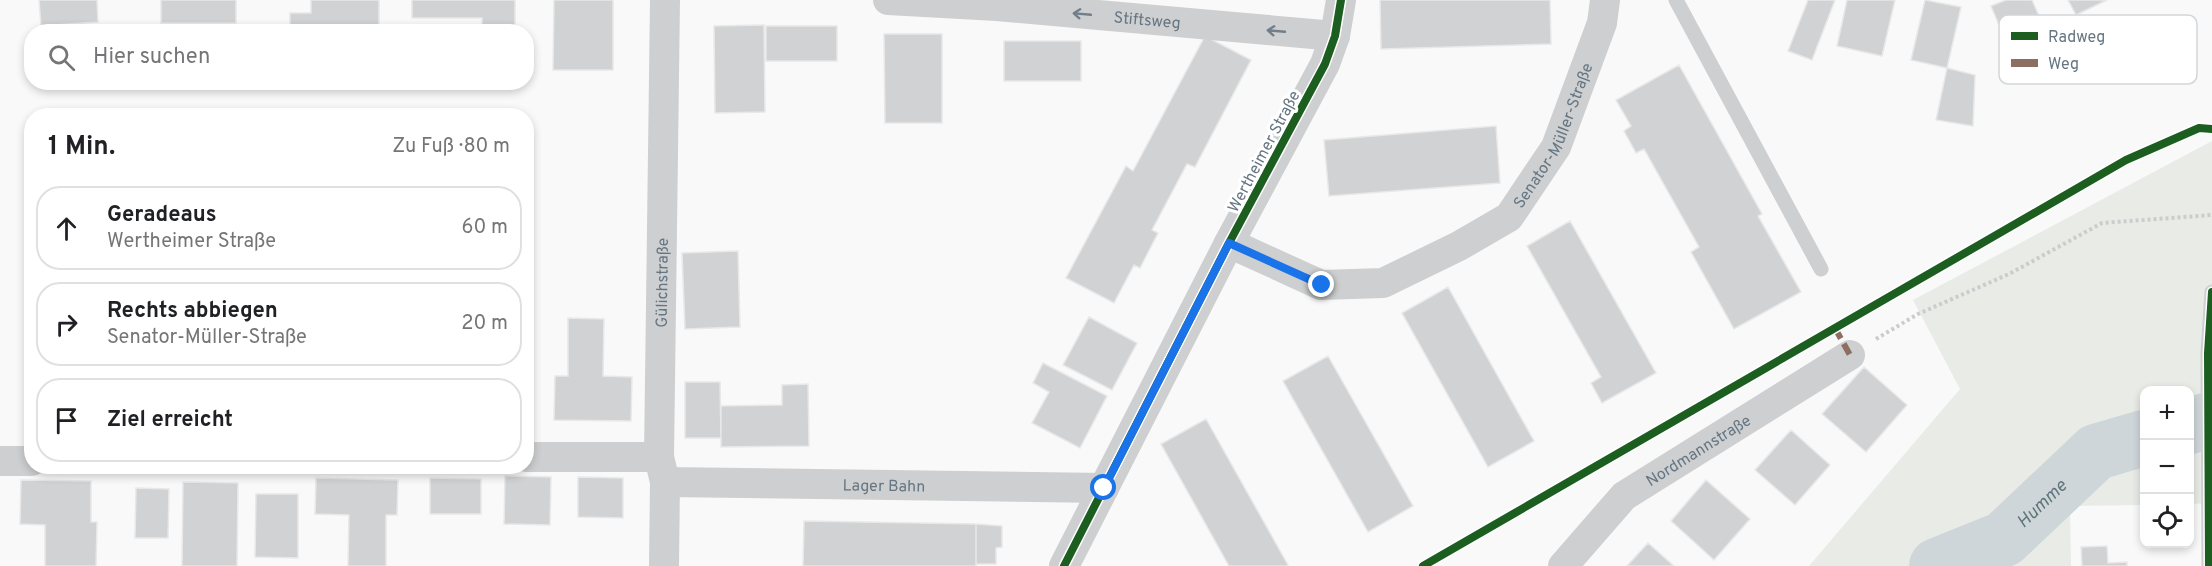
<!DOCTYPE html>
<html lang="de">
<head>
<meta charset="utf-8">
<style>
  body { margin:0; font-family:Overpass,sans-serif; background:#f2f2f2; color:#202124 }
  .controls { position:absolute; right:18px; bottom:18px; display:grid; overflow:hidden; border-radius:12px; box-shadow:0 3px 9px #0003 }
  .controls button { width:54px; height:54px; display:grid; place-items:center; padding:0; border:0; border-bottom:2px solid #e0e0e0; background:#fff; color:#202124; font:30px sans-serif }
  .stop { position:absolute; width:18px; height:18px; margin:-14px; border:4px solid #1a73e8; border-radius:50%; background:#fff }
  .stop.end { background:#1a73e8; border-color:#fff; box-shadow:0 2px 6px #0008 }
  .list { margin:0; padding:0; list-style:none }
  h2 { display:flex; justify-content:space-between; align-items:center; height:78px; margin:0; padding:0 24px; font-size:26px }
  h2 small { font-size:20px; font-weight:400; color:#757577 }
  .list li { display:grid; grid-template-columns:39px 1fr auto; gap:18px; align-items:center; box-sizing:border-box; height:84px; margin:0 12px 12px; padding:0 12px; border:2px solid #e0e0e0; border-radius:24px }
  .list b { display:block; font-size:22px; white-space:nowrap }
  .list p { margin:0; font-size:20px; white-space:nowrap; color:#757577 }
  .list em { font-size:20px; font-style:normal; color:#757577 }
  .icon { flex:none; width:33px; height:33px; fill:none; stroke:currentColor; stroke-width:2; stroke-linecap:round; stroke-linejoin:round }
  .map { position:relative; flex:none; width:2212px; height:566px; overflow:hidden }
  .search { position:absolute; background:#fff; box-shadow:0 3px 9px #0003; left:24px; top:24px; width:510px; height:66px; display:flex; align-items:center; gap:15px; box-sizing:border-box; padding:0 21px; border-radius:24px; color:#757577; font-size:22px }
  .panel { position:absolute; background:#fff; box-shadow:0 3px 9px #0003; left:24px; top:108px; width:510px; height:366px; border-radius:24px }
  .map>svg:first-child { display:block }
  .green { fill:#e8ebe6 }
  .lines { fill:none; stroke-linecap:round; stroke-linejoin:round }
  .river { stroke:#ced6d9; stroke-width:56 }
  .building { fill:#d0d2d3; stroke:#e8e8e8; stroke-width:1.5 }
  .path { stroke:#cbcccd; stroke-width:4; stroke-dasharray:3 3; stroke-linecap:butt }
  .service { stroke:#cecfd0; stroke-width:15 }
  .minor { stroke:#cecfd0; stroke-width:30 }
  .quiet { stroke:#8d6e63; stroke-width:6; stroke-dasharray:12 6; stroke-linecap:butt }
  .cycleway-casing { stroke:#fff; stroke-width:11 }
  .cycleway { stroke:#1b5e20; stroke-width:8 }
  .oneway { stroke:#707f8b }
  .route { stroke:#1a73e8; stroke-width:8 }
  .labels { text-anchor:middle; stroke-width:6; stroke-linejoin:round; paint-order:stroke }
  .street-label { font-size:16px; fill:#657683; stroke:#fff }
  .water-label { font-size:18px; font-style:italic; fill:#60757c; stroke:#fff }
  .key { fill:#fff; stroke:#d1d6da; stroke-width:1.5 }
  .key-label { font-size:16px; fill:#657683 }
</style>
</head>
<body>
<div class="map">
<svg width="2212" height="566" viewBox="0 0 2212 566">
  <rect width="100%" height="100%" fill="#f9f9f9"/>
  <path class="green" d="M2212 141V503L2190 504V390H2144V505L2070 506 2071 566H1809L1960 389 1913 300Z"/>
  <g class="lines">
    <g class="river">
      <path d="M2190 426 2212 419"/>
      <path id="s1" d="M1937 566 2004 539 2096 452 2144 438"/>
    </g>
  </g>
  <path class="building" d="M39 0H97L98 22 41 26Z
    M161 0H236V23H161Z
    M311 0H379V32H290V13H311Z
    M412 0H515V32H482V18H412Z
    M554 0H613V70H553Z
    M1380 0H1550L1551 44 1381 49Z
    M1808 0H1835L1812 60 1788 51Z
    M1847 0H1895L1882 56 1837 46Z
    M1925 0 1961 7 1947 68 1911 60Z
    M2006 0H2032L2058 59 2020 75 1991 6Z
    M2068 0H2107L2076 15Z
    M764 25 765 112 715 113 714 26Z
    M766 26H837V61H766Z
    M884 34H942V123H885Z
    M1205 36 1251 60 1195 167 1187 164 1152 230 1158 233 1140 268 1134 265 1114 303 1066 278 1126 166 1133 171Z
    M1004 41H1081V81H1004Z
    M1679 65 1762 214 1758 216 1801 292 1734 329 1691 252 1699 247 1644 149 1636 153 1624 131 1631 126 1616 100Z
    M1947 68 1975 75 1973 126 1936 120Z
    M1496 126 1500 183 1329 196 1324 140Z
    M1570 221 1656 373 1602 403 1591 383 1601 377 1527 246Z
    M738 251 740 327 685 329 682 253Z
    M1448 287 1534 441 1488 467 1402 313Z
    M1089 317 1137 343 1112 390 1063 365Z
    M568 318 604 319 603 376 632 377 631 421 554 420 555 376H568Z
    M1328 356 1413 506 1368 532 1283 381Z
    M1043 363 1107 396 1080 448 1032 423 1049 392 1033 383Z
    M1864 367 1907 405 1866 452 1822 414Z
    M685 382H720L721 438H685Z
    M808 384 809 446 721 447V406L782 405V385Z
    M1206 419 1288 565 1287 566H1229L1161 444Z
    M1791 430 1830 465 1795 505 1755 470Z
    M505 476 551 477 550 525 504 524Z
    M578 477 623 478V518L578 517Z
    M316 478 398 480 397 515H386V566H348L349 515 315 514Z
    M430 478 481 479V514H430Z
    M21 480 91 481V522H97L96 566H45V525L20 524Z
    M1706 480 1750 519 1714 560 1671 521Z
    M183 482 238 483 237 566H182Z
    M136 488 169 489 168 538H135Z
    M256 494H298V558L255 557Z
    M804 521 976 524V566H803Z
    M976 524 1002 526V547L996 548V564H976Z
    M1648 543 1674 566H1627Z
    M2107 546 2108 563 2127 562V566H2082L2081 547Z"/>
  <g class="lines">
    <path class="path" d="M1876 339 1918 314 2009 274 2102 223 2212 215"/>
    <path class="service" d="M1676 0 1821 269
      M2209 566 2208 353 2212 292"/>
    <g class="minor">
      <path id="s2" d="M888 0 997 6 1335 36"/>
      <path id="s3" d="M1229 243 1321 285 1383 283 1459 246 1509 217 1556 147 1602 23 1605 0"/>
      <path d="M526 457H659"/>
      <path d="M0 461H32"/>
      <path id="s4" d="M665 482 1104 488"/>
      <path id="s5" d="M664 566 665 482 659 457 665 0"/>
      <path d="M1064 566 1229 243 1325 64 1335 36 1341 0"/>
      <path id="s6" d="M1563 566 1624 496 1850 355"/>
    </g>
    <path class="quiet" d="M1835 328 1850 355"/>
    <g class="cycleway-casing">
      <path id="cycleway" d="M1064 566 1229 243 1325 64 1335 36 1341 0
        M1423 566 2126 160 2199 128 2212 129
        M2209 566 2208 353 2212 292"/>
    </g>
    <use href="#cycleway" class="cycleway"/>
  </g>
  <defs><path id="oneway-shaft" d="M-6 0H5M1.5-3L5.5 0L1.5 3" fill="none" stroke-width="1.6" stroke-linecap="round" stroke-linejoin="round" transform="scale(1.5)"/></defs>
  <g class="oneway">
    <use href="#oneway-shaft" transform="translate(1082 14) rotate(-175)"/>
    <use href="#oneway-shaft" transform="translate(1276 31) rotate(-175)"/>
  </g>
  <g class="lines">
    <path class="route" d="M1104 488 1229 243 1322 285"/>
  </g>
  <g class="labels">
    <g class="street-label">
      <text dy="6" stroke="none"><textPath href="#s2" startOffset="260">Stiftsweg</textPath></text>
      <text dy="6" stroke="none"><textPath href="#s3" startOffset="399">Senator-Müller-Straße</textPath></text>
      <text transform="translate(1263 151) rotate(-62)" y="6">Wertheimer Straße</text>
      <text dy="6" stroke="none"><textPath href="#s5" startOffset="284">Gülichstraße</textPath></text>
      <text dy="6" stroke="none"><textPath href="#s6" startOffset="180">Nordmannstraße</textPath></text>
      <text dy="6" stroke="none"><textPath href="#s4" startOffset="219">Lager Bahn</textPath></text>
    </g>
    <g class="water-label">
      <text dy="6" stroke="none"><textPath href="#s1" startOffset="124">Humme</textPath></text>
    </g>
  </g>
  <rect x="1999" y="15" width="198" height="69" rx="9" class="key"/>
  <rect x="2011" y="32" width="27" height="8" fill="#1b5e20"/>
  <rect x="2011" y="59" width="27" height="8" fill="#8d6e63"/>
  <g class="key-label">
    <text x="2048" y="42">Radweg</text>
    <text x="2048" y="69">Weg</text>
  </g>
</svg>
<div class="controls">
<button>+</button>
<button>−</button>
<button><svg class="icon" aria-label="locate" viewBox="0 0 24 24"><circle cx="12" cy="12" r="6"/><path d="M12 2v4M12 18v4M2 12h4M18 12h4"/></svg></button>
</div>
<div class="stop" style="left:1104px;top:488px"></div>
<div class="stop end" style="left:1322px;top:285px"></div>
<div class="search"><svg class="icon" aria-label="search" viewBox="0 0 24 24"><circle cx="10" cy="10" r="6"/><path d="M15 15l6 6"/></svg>Hier suchen</div>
<section class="panel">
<h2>1 Min.<small>Zu Fuß · 80 m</small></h2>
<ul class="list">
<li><svg class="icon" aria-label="ahead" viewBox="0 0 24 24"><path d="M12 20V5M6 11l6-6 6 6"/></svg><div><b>Geradeaus</b><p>Wertheimer Straße</p></div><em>60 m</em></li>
<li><svg class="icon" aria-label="right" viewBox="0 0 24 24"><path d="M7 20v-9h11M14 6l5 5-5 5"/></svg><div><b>Rechts abbiegen</b><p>Senator-Müller-Straße</p></div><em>20 m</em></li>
<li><svg class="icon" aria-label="arrive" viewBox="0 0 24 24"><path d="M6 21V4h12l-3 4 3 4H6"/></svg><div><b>Ziel erreicht</b></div></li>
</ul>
</section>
</div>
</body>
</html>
